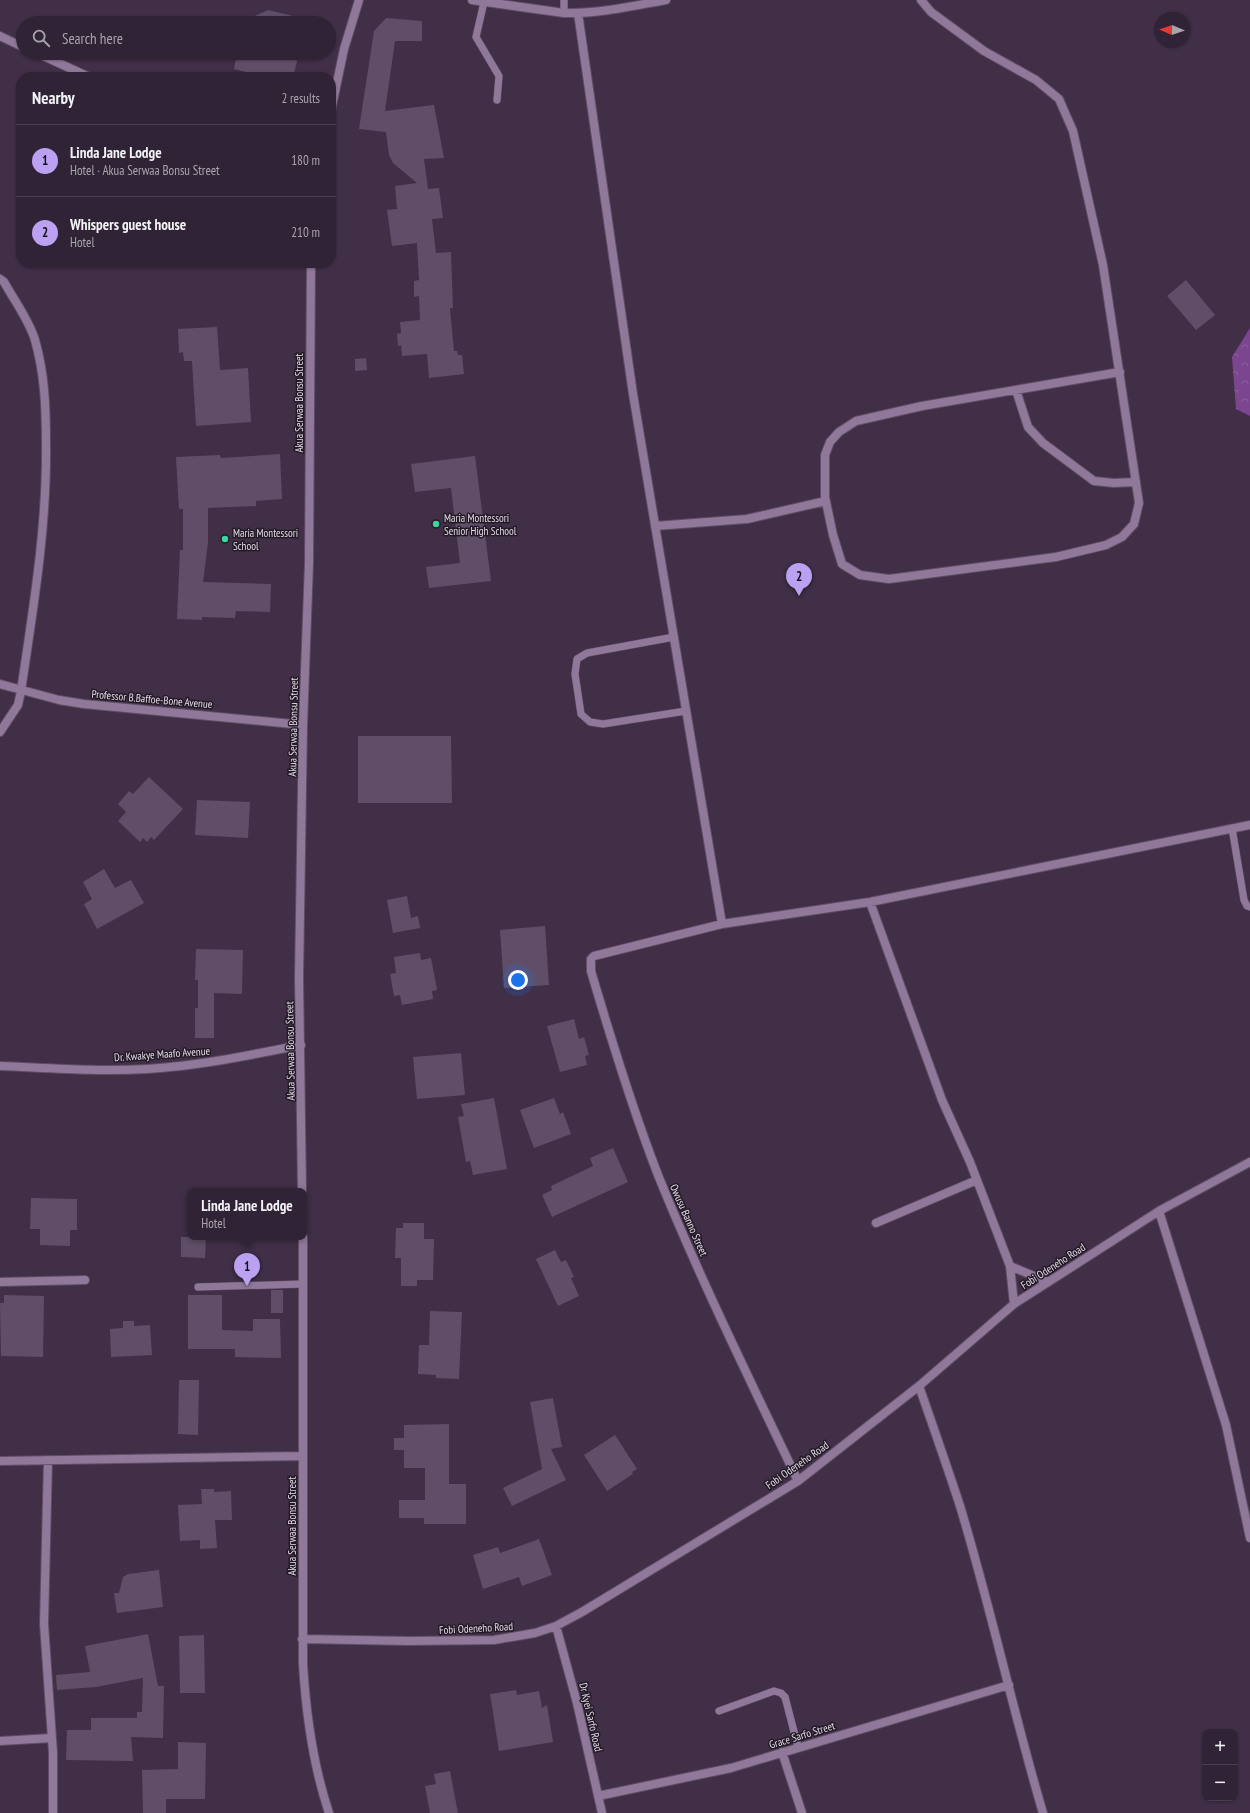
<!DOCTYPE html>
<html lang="en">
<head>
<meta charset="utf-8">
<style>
  body { margin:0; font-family:"PT Sans Narrow",sans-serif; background:#3c2f41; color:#f1f3f6 }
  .controls { position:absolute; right:12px; bottom:12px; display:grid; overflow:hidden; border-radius:8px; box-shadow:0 1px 3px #0004 }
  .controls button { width:36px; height:36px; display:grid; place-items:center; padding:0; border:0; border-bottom:1px solid #4b4050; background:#302335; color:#f1f3f6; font:20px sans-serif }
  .compass { position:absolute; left:1154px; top:12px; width:36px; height:36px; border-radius:50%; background:#302335; box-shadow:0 1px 3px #0004; rotate:272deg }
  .you { position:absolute; left:518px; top:980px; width:14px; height:14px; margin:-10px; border:3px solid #fff; border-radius:50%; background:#1a73e8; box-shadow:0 0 0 6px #1a73e833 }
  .badge { display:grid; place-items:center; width:26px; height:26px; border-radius:50%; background:#bca0f2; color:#111; font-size:13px; font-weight:700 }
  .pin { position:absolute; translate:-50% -33px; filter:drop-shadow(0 1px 2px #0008) }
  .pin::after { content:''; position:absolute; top:21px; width:14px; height:12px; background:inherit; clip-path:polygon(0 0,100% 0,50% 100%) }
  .popup { position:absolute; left:187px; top:1188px; width:120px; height:52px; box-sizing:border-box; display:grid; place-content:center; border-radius:8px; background:#302335; filter:drop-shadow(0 1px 3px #0005); font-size:13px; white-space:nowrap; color:#a8a4ad }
  .popup b { font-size:15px; color:#f1f3f6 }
  .popup::after { content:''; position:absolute; left:50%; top:100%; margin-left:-8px; border:8px solid transparent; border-top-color:#302335 }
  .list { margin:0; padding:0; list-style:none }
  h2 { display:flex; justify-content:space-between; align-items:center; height:52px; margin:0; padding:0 16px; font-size:17px }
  h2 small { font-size:13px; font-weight:400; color:#a8a4ad }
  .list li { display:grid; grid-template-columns:26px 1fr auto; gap:12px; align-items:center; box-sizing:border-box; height:72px; padding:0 16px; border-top:1px solid #4b4050 }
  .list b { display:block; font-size:15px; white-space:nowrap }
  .list p { margin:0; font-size:13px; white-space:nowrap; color:#a8a4ad }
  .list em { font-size:13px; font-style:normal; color:#a8a4ad }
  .icon { flex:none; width:22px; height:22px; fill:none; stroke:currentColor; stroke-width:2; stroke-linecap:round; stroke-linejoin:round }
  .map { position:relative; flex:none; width:1250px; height:1813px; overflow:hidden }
  .search { position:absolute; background:#302335; box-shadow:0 1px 3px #0004; left:16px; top:16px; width:320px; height:44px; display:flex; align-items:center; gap:10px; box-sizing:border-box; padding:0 14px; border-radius:22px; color:#a8a4ad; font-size:15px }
  .panel { position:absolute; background:#302335; box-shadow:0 1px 3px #0004; left:16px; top:72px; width:320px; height:196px; border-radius:16px }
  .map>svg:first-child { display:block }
  .forest { fill:url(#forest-crowns) }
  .building { fill:#604e68 }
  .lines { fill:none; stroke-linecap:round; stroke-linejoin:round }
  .lane-casing { stroke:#5e4e64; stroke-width:8 }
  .street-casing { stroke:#5e4e64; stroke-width:10 }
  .lane { stroke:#90789a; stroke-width:7 }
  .street { stroke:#90789a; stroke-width:8 }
  .poi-dot { fill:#3fd4a2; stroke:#221a25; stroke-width:1.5 }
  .labels { text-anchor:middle; stroke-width:3; stroke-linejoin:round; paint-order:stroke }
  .street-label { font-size:11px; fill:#e4d9e8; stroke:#221a25 }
  .poi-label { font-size:11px; fill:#e4d9e8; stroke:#221a25; text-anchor:start }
</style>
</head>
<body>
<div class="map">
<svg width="1250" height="1813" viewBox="0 0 1250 1813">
  <defs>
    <pattern id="forest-crowns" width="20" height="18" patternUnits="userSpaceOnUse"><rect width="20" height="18" fill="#7c4590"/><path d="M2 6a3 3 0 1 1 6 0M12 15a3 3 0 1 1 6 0" fill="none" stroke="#8e5fa0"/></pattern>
  </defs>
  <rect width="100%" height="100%" fill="#402f47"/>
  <path class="forest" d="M1250 328V416L1236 409 1232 357Z"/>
  <path class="building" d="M268 10 301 18V23H239Z
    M386 18 422 21V41H395L385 111 434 105 444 158 424 159 428 189 439 188 443 218 432 219 436 253 451 252 453 308H450L454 351H457L458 355H462L464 374 429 378 427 354 402 356 401 345 398 346 397 334 401 333 400 322 420 320 419 296 414 297V281L419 280 417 243 392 246 387 210 397 209 395 186 417 183 393 163 389 155 386 132 359 129 374 31Z
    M237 53H299L293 77H258V75L234 69Z
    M1186 280 1215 315 1196 330 1167 296Z
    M217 327 220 370 248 368 251 422 196 426 192 361H184L183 352 179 353 178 329Z
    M366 358 367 370 355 371V359Z
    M280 454 282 499 256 501V506L208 508V542L203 582 271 584 270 612 236 611 235 618 202 617V620L177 619 180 550H183V509H179L176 457 220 455 221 458Z
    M475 456 491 581 429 588 426 567 460 563 451 488 415 492 411 464Z
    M358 736H451L452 803H358Z
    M149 777 183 809 154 840 151 837 147 842 143 838 140 842 118 821 126 812 118 804 129 791 133 794Z
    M197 800 250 802 248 838 195 835Z
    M104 869 115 888 131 880 144 903 97 929 84 904 92 899 83 882Z
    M407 896 411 918 418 916 420 928 393 933 387 900Z
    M545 926 549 985 504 988 500 930Z
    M196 949 243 950 242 994 214 993V1038H195V1008H198V980H195Z
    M420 953 421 960 431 958 437 990 432 991 433 999 402 1005 400 995 394 996 390 974 396 973 394 957Z
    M574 1019 579 1039 584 1037 589 1055 585 1056 587 1065 560 1072 547 1026Z
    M461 1053 465 1095 417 1099 413 1057Z
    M494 1098 507 1169 473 1175 470 1161 466 1162 458 1117 464 1116 461 1104Z
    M554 1098 560 1114 563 1112 571 1134 534 1148 520 1110Z
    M613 1148 628 1182 552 1217 542 1195 552 1190 551 1186 593 1166 590 1158Z
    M31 1198 77 1199V1230H70V1246L40 1245V1229H30Z
    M403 1223H424V1239H434L433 1280H417V1286H401V1258H395L396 1228H403Z
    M181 1237H206L205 1258 181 1257Z
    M555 1250 561 1262 566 1260 574 1277 571 1278 579 1296 558 1306 536 1259Z
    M271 1290H283V1313H271Z
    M4 1295 44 1296 43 1357 1 1356 0 1303H4Z
    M188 1295H222V1330L253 1331V1319H280L281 1358 235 1357V1349H188Z
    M430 1311 462 1312 459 1379 436 1378V1375L418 1374 419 1345H429Z
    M123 1321H134V1326L150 1325 152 1355 111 1357 110 1329 123 1328Z
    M179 1380H199L198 1435 178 1434Z
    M553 1398 562 1447 551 1449 566 1480 512 1506 503 1488 542 1469 530 1402Z
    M449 1424V1484H466V1524H424V1518H399V1500H425V1468H404V1450H394V1438H404V1425Z
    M615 1435 637 1469 632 1472 633 1474 607 1491 584 1455Z
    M201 1489H214V1492L231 1491 232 1520H215L217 1548 200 1549V1540L180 1541 178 1505 202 1504Z
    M539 1539 552 1575 522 1586 519 1577 483 1589 473 1555 498 1547 500 1553Z
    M159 1570 163 1607 117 1613 114 1593H119L123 1577 128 1574Z
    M148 1634 158 1686H164L163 1738 131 1737 133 1761 66 1760 67 1730H91V1718H137V1712H142L143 1678 96 1687 57 1690 56 1675 90 1672 85 1646Z
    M204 1635 205 1693H180L179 1636Z
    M516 1690 517 1695 539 1691 542 1708 547 1705 553 1742 499 1751 490 1694Z
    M178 1742 206 1743 205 1799H166V1813H143L142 1770 178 1769Z
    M450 1771 458 1813H430L425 1786 436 1784 434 1774Z"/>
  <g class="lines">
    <g class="lane-casing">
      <path id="lane" d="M484 2 476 37 499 76 497 100
        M564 13V0
        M674 637 587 653 577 659 575 674 581 714 590 722 603 724 686 711
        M1232 828 1244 900 1247 906 1250 907
        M198 1287 303 1284
        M719 1711 774 1691 781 1693 785 1697 798 1747"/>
    </g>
    <g class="street-casing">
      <path id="street" d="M472 0 564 13C598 14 633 6 666 0
        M921 0 931 12 984 51 1036 80 1059 99 1073 131 1103 265 1139 503 1134 524 1122 537 1106 545 1056 557 889 579 860 575 842 564 833 535 825 497V455L830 442 839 432 856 421 922 406 1120 372
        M578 13 633 394 722 924
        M0 36 23 47
        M37 53 89 77
        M331 111 344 49 359 0
        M0 279 4 282C14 300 29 320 35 340 45 375 46 409 46 445 47 528 33 609 21 691L18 705 0 732
        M1016 390 1028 427 1043 443 1094 481 1114 483 1136 482
        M655 526 747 519 826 501
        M0 684 59 700 84 704 303 725
        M870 902 942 1100 970 1162 1010 1266 1014 1304
        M0 1066C49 1068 98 1072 147 1069 199 1066 250 1055 301 1045
        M302 1191 299 978 303 725 309 563 311 263
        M1159 1211 1226 1425 1250 1538
        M876 1223 977 1180
        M303 1237V1664C306 1714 313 1765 329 1813
        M1010 1266 1048 1282
        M0 1282 85 1280
        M919 1386C933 1426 947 1466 960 1506 991 1608 1013 1712 1043 1813
        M48 1460 44 1624 53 1753V1813
        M0 1461 303 1456
        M798 1481C750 1380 700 1279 658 1175 632 1108 611 1039 591 971V959L594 956 722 924 870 902 1250 825
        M556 1626 577 1703 602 1813
        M302 1639 409 1641 494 1640 535 1633 556 1626 582 1612 798 1481 919 1386 1014 1304 1159 1211 1250 1162
        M0 1741 52 1738
        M782 1752 802 1813
        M598 1796 731 1768 1009 1685"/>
    </g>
    <use href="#lane" class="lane"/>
    <use href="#street" class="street"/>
  </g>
  <g class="poi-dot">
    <circle cx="436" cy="524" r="4"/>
    <circle cx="225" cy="539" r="4"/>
  </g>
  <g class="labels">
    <g class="street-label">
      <text transform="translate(299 403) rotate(-90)" y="4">Akua Serwaa Bonsu Street</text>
      <text transform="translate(152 699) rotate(5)" y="4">Professor B.Baffoe-Bone Avenue</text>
      <text transform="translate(293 727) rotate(-89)" y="4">Akua Serwaa Bonsu Street</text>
      <text transform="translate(290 1051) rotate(-91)" y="4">Akua Serwaa Bonsu Street</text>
      <text transform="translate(162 1054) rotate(-4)" y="4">Dr. Kwakye Maafo Avenue</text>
      <text transform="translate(689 1220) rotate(66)" y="4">Owusu Banno Street</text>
      <text transform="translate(1053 1266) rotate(-33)" y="4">Fobi Odeneho Road</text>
      <text transform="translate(797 1465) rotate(-35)" y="4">Fobi Odeneho Road</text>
      <text transform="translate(292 1526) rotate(-90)" y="4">Akua Serwaa Bonsu Street</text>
      <text transform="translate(476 1628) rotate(-3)" y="4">Fobi Odeneho Road</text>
      <text transform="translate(591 1717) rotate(77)" y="4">Dr Kyei Sarfo Road</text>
      <text transform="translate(802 1735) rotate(-17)" y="4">Grace Sarfo Street</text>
    </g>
    <g class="poi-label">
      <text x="444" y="522">Maria Montessori<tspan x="444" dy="13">Senior High School</tspan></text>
      <text x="233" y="537">Maria Montessori<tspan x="233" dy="13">School</tspan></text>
    </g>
  </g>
</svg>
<div class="controls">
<button>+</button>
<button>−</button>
</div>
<svg class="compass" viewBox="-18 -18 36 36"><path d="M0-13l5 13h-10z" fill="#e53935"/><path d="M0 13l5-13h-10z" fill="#a8a4ad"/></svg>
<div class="you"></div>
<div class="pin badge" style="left:247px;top:1286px">1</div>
<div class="popup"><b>Linda Jane Lodge</b>Hotel</div>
<div class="pin badge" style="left:799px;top:596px">2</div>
<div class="search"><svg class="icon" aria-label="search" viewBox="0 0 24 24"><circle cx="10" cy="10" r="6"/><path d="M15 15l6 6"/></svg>Search here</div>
<section class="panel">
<h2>Nearby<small>2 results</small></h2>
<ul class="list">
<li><span class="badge">1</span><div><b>Linda Jane Lodge</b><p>Hotel · Akua Serwaa Bonsu Street</p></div><em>180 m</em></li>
<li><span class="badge">2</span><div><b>Whispers guest house</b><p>Hotel</p></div><em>210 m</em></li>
</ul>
</section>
</div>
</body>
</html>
